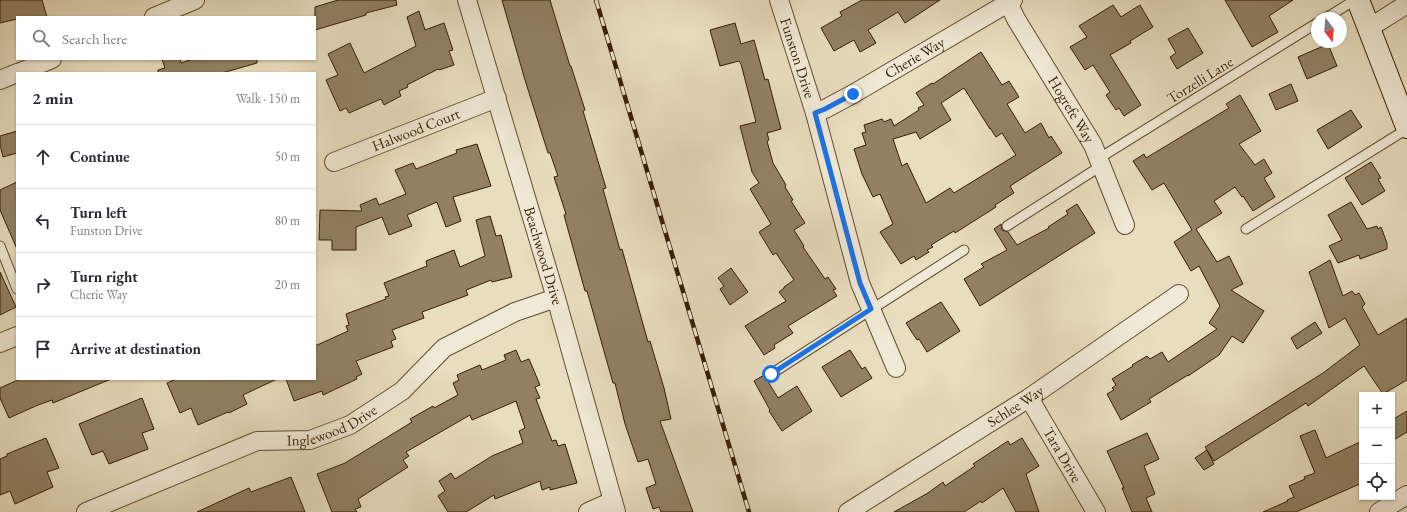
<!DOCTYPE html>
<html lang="en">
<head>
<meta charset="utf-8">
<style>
  body { margin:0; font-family:"EB Garamond",serif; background:#f7f7f7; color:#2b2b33 }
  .controls { position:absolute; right:12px; bottom:12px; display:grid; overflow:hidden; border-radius:0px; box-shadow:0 1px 3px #0004 }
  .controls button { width:36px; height:36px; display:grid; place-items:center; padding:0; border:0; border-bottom:1px solid #e1e1e2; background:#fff; color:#2b2b33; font:20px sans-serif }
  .compass { position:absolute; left:1311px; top:12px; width:36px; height:36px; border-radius:50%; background:#fff; box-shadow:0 1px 3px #0004; rotate:164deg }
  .stop { position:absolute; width:12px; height:12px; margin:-9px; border:3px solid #1a73e8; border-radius:50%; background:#fff }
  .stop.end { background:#1a73e8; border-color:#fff; box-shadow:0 1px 4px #0008 }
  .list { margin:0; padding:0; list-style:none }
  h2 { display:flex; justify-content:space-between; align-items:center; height:52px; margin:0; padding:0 16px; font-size:17px }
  h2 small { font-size:13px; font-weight:400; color:#7c7c81 }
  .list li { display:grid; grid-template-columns:26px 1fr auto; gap:12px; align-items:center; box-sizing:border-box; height:64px; padding:0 16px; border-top:1px solid #e1e1e2 }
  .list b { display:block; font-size:15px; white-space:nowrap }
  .list p { margin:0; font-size:13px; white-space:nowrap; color:#7c7c81 }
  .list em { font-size:13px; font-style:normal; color:#7c7c81 }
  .icon { flex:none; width:22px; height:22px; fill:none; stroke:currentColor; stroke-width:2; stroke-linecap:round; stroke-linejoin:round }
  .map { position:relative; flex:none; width:1407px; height:512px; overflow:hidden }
  .search { position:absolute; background:#fff; box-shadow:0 1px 3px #0004; left:16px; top:16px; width:300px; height:44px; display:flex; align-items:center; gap:10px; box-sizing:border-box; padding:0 14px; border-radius:0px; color:#7c7c81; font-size:15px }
  .panel { position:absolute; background:#fff; box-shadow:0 1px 3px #0004; left:16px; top:72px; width:300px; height:308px; border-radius:0px }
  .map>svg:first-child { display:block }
  .building { fill:#928163; stroke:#341e00; fill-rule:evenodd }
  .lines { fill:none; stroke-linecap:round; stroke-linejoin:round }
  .lane-casing { stroke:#614e30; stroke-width:11 }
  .street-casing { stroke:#614e30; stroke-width:20 }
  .secondary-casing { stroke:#341e00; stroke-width:24 }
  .lane { stroke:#f0e9d5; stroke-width:9 }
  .street { stroke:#f0e9d5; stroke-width:18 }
  .secondary { stroke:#f0e9d5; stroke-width:22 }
  .rail-casing { stroke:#341e00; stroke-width:4.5 }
  .rail { stroke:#f0e9d5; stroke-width:3; stroke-dasharray:9; stroke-linecap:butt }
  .route { stroke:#1a73e8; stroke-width:5 }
  .labels { text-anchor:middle; stroke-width:3; stroke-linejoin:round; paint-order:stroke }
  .street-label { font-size:15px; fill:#341e00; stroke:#f0e9d5 }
</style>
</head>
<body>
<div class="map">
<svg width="1407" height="512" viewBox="0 0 1407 512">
  <rect width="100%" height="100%" fill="#e8ddbe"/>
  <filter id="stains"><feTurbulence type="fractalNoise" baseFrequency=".005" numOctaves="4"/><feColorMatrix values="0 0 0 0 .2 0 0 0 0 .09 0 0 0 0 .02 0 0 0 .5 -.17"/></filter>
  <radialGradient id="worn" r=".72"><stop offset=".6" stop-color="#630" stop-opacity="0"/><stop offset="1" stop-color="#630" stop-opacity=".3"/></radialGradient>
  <path class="building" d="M0 0H42L47 17H17V19L0 23Z
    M338 0H396L397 5 366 13V15L315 30V7Z
    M502 0H550L570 66H571L585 110 583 111 606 188 603 189 620 250 622 249 648 342 650 341 664 388 671 419 660 421 693 512H661L659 507 653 509 646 488 656 484 648 459 638 462 625 424 615 383H613L587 291H585L564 215 566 214 554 177 558 176 550 153H548L525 80Z
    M862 0H940L905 23 898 12 868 30 876 43 860 52 854 40 834 51 821 28 842 16 840 12Z
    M1225 0H1293L1269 16 1278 32 1252 47Z
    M1113 5 1121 17 1140 5 1153 27 1130 41 1131 43 1110 55 1141 105 1124 116 1119 108 1116 110 1106 95 1110 92 1093 65 1085 70 1070 47 1087 37 1079 26Z
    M419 11 425 30 444 23 453 50 449 51 454 65 439 70 438 69 407 85 408 87 399 91 401 96 384 105 381 99 349 113 346 108 340 111 326 80 338 75 328 54 350 43 364 73 416 46 407 17Z
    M735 23 741 44 754 40 765 80 768 79 781 129 767 133 769 140 767 141 773 163 786 185 785 187 793 200 791 201 805 223 794 230 804 246 803 247 825 279 828 277 836 289 833 290 837 296 788 326 793 333 774 345 775 348 764 355 745 326 786 301 779 292 784 288V287L794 280 776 253 773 255 759 232 771 224 750 189 759 183 752 172 740 126 756 122 741 64 739 61 720 66 710 30Z
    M1188 28 1203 53 1177 69 1170 57 1176 53 1168 39Z
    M1328 44 1337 66 1307 79 1298 57Z
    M981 52 1002 85 1009 81 1019 97 1007 104 1025 133 1041 123 1049 138 1051 136 1062 153 1010 186 1014 193 995 205 996 207 955 233 954 231 931 245 933 247 927 250 929 252 916 260 914 256 901 264 880 232 893 224 880 194 873 197 862 174 854 149 866 145 862 133 866 132 864 125 882 119 884 122 891 119 894 126 919 110 918 108 924 105 916 93 932 83 933 84ZM964 88 990 129V128L996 137 1002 133 1016 155 954 193 950 188 926 203 907 163 902 166 893 139 916 132 920 139 951 120 941 103Z
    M162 59H180L181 63 193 59H257V63L222 73H158V70L165 68Z
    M1291 84 1298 101 1276 110 1269 94Z
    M1240 95 1261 131 1239 144 1255 165 1264 159 1272 173 1264 178 1275 197 1253 211 1243 196 1242 197 1235 187 1214 201 1222 213 1196 229 1217 262 1229 256 1243 284 1231 290 1264 311 1243 343 1232 336 1219 355 1188 376V375L1149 399 1151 402 1121 420 1107 394 1114 390 1112 388 1116 385 1112 379 1133 366 1132 365 1147 356 1150 359 1162 352 1168 362 1217 329 1209 323 1220 306 1199 266 1191 271 1174 242 1192 230 1164 183 1152 190 1133 161 1144 154 1146 158 1229 108 1226 104Z
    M1351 110 1362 127 1328 149 1317 130Z
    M17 131V153L3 157 0 145V136Z
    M477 144 491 186 453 197 461 221 446 227 437 202 407 215 412 226 389 235 382 217 356 227V250H332V240H319L320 210 362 211 360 205 376 198 379 205 406 194 395 170 413 163 416 169 457 153 456 150Z
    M1371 162 1381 178 1378 179 1385 191 1362 205 1345 178Z
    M17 182V249L0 210V190Z
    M1351 202 1367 229 1377 226 1378 229 1381 227 1387 243V249L1360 259 1359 255 1338 263 1329 246 1342 240 1328 215Z
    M1077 204 1095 233 980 306 964 279 984 267 981 264 1007 250 994 229 1001 224 1002 230 1008 232 1017 245 1049 228 1048 227 1068 214 1066 211Z
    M490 216 496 236 501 235 512 277 492 282 491 280 466 290 468 295 422 312 424 318 392 330 396 339 391 341 393 347 356 361 362 374 356 377 357 379 323 395 322 391 294 401 286 379H315V346L348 331 346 326 349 325 346 314 386 299 385 297 389 296 384 283 427 266 426 261 454 250 460 267 485 256 476 220Z
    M1330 260 1343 296 1352 291 1355 295 1359 293 1365 304 1362 307 1378 335 1407 318V380L1383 394 1364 366 1308 406 1306 403 1214 461 1205 447 1323 373 1360 345 1345 318 1329 328 1309 272Z
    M731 268 748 292 730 305 720 289 724 286 718 278Z
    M0 272 16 307 0 315Z
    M941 302 960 331 927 352 919 339 917 340 906 323Z
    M1315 322 1322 333 1297 349 1291 338Z
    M516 350 521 362 529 359 540 385 535 387 540 398 536 399 552 441 556 440 558 446 565 444 577 483 550 490V487L542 490 540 481 495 499 494 495 466 512H448L438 496 445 491 439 481 451 473 455 479 492 456 523 443 519 431 525 428 516 401 472 420 470 415 406 452 409 456 403 460 408 467 358 499 361 507 355 509 357 512H332L317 474 345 463 404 427 412 422 410 419 433 406 434 408 458 395 453 383 459 380 457 375 480 365 482 370 506 360 504 355Z
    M850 350 862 369 865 367 872 378 841 397 822 367Z
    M764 375 778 398 797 386 812 411 782 431 769 411 770 410 754 381Z
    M20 379H111L53 403 52 400 38 405 9 418 0 398V388Z
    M176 379H277L243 395 247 404 229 413 228 412 198 425 191 408 180 413 167 383Z
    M142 398 154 429 142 433 148 449 109 464 103 451 92 455 79 424Z
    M1407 411V432L1392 441V420Z
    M1315 430 1326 458 1362 441V483L1296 512H1263L1288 501 1287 500 1294 497 1289 486 1305 479 1304 477 1315 473 1300 436Z
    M1147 433 1159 459 1144 466 1155 494 1146 498 1152 512H1132L1122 488H1124L1107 451Z
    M46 438 59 468 47 472 53 487 15 504 10 491 0 495V459L7 456V454Z
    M1022 438 1039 466 1026 474 1039 512H1016L1003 488 982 503 981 501 964 512H894L928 493 943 482 945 486 975 466 973 464 1008 441 1010 445Z
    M1207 450 1214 464 1204 470 1195 458Z
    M291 477 305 512H197L249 488 251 492Z"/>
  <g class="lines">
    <g class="lane-casing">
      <path id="lane" d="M1326 18 1355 0
        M1098 159 1317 23
        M1007 226 1101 166
        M1246 229 1407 129
        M0 246 17 289
        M771 374 964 250"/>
    </g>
    <g class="street-casing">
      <g id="street">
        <path id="s1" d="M467 0 556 298 616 512"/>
        <path id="s2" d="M779 0 815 113 860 283 896 368"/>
        <path id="s3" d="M1007 0 1016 19 1093 145 1125 225"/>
        <path d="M154 17 195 0"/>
        <path d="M1369 28 1407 4"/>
        <path d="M18 73 52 59"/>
        <path d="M0 80 17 73"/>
        <path id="s4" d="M815 113 825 109 853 94 1013 0"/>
        <path id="s5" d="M334 162 497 98"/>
        <path d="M0 343 17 336"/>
        <path id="s6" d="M1029 398 1096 512"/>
        <path id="s7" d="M86 512 257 441 310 440 350 425 402 391 444 348 515 312 556 298"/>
        <path d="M588 512 613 501"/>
        <path id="s8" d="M848 512 1029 398 1179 294"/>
        <path d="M1379 512 1407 495"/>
      </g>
    </g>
    <g class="secondary-casing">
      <path id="secondary" d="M1358 0 1407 127"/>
    </g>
    <use href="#lane" class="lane"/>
    <use href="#street" class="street"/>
    <use href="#secondary" class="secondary"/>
    <g class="rail-casing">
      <path id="rail" d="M596 0 749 512"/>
    </g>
    <use href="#rail" class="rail"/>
  </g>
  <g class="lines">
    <path class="route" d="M771 374 871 309 860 283 815 113 825 109 853 94"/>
  </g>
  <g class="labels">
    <g class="street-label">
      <text dy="5" stroke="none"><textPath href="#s2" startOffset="61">Funston Drive</textPath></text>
      <text dy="5" stroke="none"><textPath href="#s4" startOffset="114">Cherie Way</textPath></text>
      <text transform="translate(1200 80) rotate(-32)" y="5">Torzelli Lane</text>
      <text dy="5" stroke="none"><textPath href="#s3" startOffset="127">Hogrefe Way</textPath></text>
      <text dy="5" stroke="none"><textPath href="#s5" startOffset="88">Halwood Court</textPath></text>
      <text dy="5" stroke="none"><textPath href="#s1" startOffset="267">Beachwood Drive</textPath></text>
      <text dy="5" stroke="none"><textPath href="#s8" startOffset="198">Schlee Way</textPath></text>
      <text dy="5" stroke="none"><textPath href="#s7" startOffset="263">Inglewood Drive</textPath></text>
      <text dy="5" stroke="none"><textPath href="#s6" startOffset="66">Tara Drive</textPath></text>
    </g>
  </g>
  <rect width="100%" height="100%" filter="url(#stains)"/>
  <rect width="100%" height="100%" fill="url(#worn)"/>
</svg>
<div class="controls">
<button>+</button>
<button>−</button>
<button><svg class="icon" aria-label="locate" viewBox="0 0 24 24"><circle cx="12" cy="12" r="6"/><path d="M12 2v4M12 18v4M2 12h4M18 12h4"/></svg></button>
</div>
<svg class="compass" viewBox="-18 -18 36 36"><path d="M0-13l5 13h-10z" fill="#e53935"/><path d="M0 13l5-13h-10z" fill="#7c7c81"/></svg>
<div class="stop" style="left:771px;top:374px"></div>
<div class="stop end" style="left:853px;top:94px"></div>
<div class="search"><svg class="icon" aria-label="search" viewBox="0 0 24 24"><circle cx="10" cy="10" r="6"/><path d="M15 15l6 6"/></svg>Search here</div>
<section class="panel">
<h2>2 min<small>Walk · 150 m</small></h2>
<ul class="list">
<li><svg class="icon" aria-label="ahead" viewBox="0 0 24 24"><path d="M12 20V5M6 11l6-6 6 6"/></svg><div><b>Continue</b></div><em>50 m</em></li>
<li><svg class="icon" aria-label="left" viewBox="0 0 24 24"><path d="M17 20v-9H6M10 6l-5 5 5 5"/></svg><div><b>Turn left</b><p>Funston Drive</p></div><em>80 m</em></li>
<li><svg class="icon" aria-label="right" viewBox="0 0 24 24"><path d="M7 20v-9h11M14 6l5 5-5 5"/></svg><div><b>Turn right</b><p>Cherie Way</p></div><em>20 m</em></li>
<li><svg class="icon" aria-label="arrive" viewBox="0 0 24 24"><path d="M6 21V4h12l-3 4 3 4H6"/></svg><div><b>Arrive at destination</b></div></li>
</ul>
</section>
</div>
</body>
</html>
